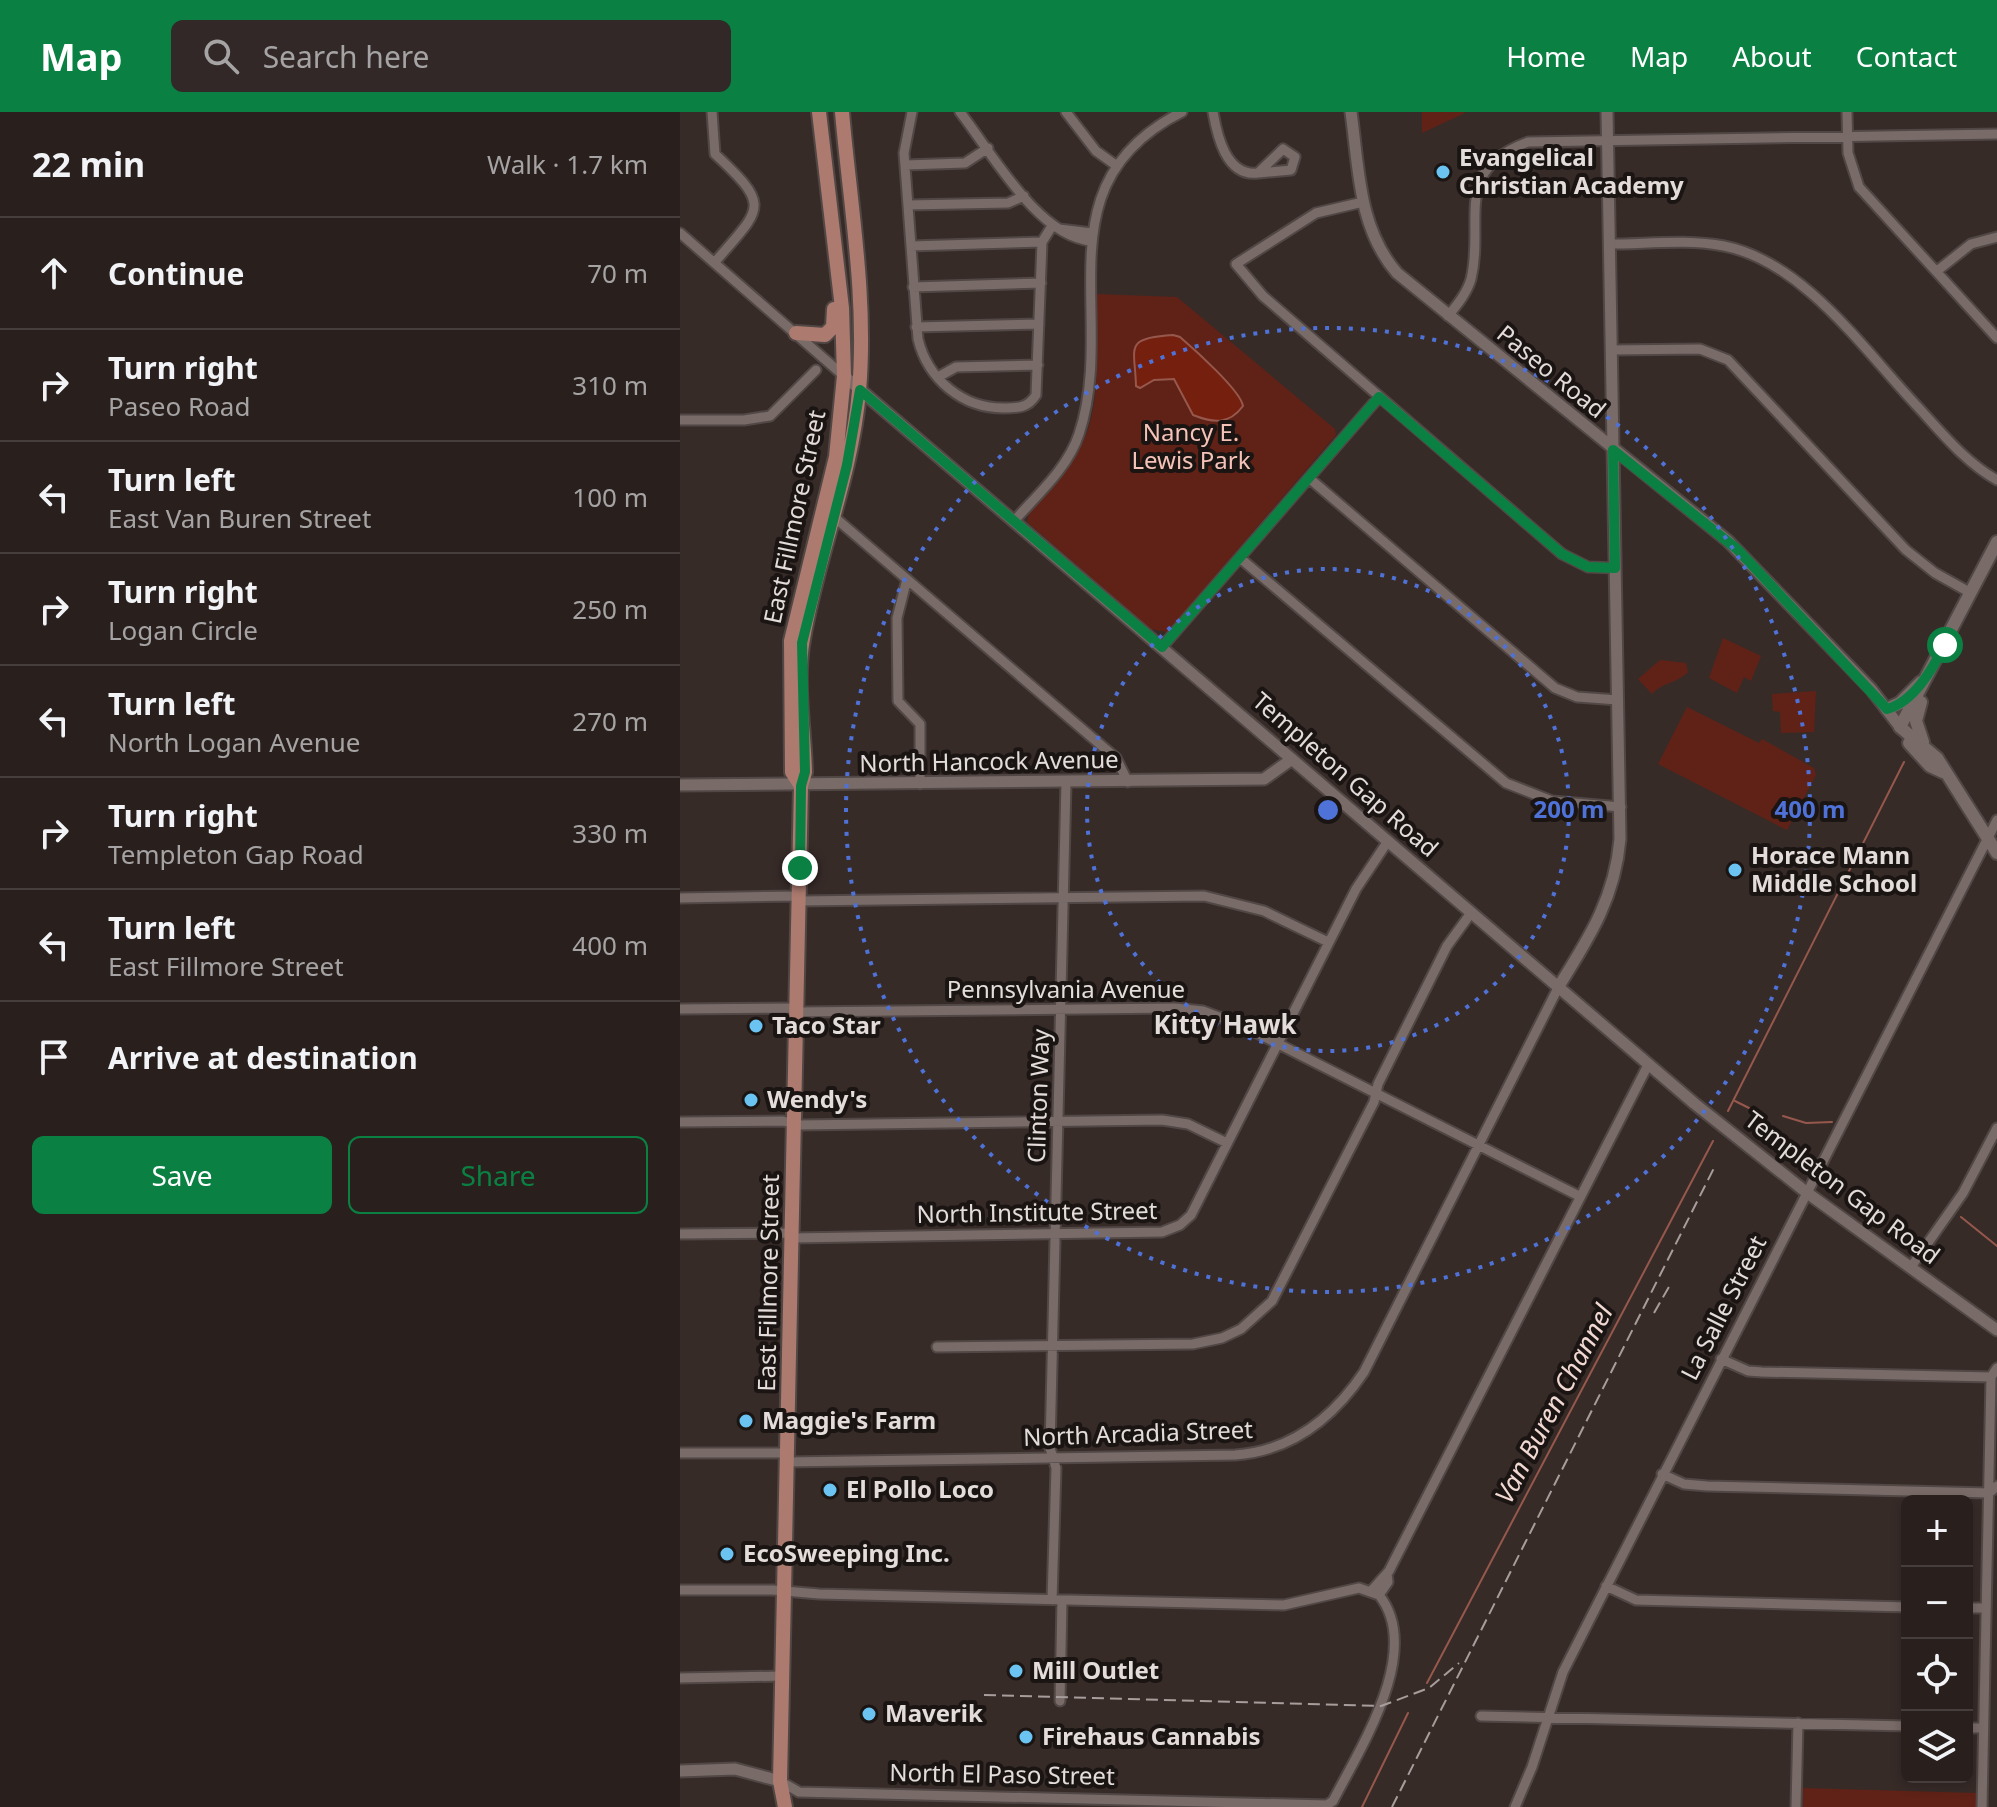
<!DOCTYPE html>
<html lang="en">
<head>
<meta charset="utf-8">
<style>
  body { margin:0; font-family:"Noto Sans",sans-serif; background:#312827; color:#f1f3f6 }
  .controls { position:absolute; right:24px; bottom:24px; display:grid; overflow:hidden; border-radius:12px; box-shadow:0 4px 12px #0003 }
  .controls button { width:72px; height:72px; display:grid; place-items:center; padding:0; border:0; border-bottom:2px solid #453e3c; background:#29201e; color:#f1f3f6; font:40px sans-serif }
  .stop { position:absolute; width:24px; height:24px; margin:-18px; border:6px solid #0b8043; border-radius:50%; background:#fff }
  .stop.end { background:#0b8043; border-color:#fff; box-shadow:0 2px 8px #0008 }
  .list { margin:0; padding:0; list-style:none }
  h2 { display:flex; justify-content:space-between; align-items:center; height:104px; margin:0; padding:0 32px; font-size:34px }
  h2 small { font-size:26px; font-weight:400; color:#a5a3a4 }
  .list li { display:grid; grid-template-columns:52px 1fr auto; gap:24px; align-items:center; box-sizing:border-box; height:112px; padding:0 32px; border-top:2px solid #453e3c }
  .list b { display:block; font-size:30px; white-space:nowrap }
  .list p { margin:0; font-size:26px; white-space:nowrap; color:#a5a3a4 }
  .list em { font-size:26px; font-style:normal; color:#a5a3a4 }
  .actions { display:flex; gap:16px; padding:24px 32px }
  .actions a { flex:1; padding:18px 0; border:2px solid #0b8043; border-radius:12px; text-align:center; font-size:28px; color:#0b8043 }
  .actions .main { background:#0b8043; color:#fff }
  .icon { flex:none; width:44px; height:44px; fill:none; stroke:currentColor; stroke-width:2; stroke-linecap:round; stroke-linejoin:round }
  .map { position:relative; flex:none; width:1317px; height:1695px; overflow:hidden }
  header { display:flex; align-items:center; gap:48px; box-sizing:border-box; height:112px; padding:0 40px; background:#0b8043; color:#fff }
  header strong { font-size:38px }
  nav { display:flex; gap:44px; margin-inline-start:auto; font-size:28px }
  .search { width:560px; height:72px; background:#312827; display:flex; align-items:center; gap:20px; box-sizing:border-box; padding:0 28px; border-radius:12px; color:#a5a3a4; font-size:30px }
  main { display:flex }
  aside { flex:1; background:#29201e }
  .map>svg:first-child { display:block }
  .green { fill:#602217 }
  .water { fill:#751f0f; stroke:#96584c; stroke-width:2 }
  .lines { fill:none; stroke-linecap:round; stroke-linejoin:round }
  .stream { stroke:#96584c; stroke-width:2 }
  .minor-casing { stroke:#514745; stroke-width:13 }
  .tertiary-casing { stroke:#514745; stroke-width:15 }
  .secondary-casing { stroke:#514745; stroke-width:16 }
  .primary-casing { stroke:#514745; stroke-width:18 }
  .minor { stroke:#796b68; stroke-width:9 }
  .tertiary { stroke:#796b68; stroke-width:11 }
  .secondary { stroke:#796b68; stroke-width:12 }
  .primary { stroke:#ac7a6f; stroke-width:14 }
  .rail { stroke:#a79e9b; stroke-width:2; stroke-dasharray:12 6; stroke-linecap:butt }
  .route { stroke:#0b8043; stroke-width:10 }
  .ring { fill:none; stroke:#4f72d8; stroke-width:4; stroke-dasharray:4 8 }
  .poi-dot { fill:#6bc3f2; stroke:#1a1513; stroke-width:3 }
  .labels { text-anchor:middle; stroke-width:8; stroke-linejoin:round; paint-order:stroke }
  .poi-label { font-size:24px; font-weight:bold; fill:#e4dcda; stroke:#1a1513; text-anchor:start }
  .street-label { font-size:24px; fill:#e4dcda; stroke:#1a1513 }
  .park-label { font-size:24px; fill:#f5c2b7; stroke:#1a1513 }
  .neighbourhood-label { font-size:26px; font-weight:bold; fill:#e4dcda; stroke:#1a1513 }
  .water-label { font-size:26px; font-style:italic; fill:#f2d8d2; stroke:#1a1513 }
  .centre { fill:#4f72d8; stroke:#1a1513; stroke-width:4 }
  .ring-label { font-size:24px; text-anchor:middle; font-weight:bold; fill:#4f72d8; stroke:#1a1513; stroke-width:8; stroke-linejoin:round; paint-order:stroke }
</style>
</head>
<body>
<header>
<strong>Map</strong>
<div class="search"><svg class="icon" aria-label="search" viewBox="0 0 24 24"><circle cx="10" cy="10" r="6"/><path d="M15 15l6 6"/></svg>Search here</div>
<nav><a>Home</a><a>Map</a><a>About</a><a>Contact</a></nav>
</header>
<main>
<aside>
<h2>22 min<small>Walk · 1.7 km</small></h2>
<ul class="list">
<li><svg class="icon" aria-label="ahead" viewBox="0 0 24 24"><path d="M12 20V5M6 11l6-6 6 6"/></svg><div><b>Continue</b></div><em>70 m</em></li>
<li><svg class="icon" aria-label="right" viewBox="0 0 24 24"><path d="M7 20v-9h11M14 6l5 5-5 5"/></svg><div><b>Turn right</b><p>Paseo Road</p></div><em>310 m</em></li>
<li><svg class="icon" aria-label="left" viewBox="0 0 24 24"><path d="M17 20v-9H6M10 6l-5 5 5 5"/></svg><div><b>Turn left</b><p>East Van Buren Street</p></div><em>100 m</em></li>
<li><svg class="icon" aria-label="right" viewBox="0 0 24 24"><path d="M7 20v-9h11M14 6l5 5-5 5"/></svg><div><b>Turn right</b><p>Logan Circle</p></div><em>250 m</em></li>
<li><svg class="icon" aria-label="left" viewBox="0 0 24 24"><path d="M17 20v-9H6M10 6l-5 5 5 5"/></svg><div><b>Turn left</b><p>North Logan Avenue</p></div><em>270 m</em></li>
<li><svg class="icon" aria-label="right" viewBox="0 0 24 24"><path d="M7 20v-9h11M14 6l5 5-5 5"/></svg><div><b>Turn right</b><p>Templeton Gap Road</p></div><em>330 m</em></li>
<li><svg class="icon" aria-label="left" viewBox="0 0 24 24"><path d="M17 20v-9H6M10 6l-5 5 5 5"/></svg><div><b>Turn left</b><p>East Fillmore Street</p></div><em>400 m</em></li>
<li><svg class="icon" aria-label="arrive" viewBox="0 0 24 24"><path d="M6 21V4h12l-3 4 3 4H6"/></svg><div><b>Arrive at destination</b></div></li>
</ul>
<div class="actions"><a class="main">Save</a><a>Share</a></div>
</aside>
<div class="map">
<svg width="1317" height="1695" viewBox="0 0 1317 1695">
  <rect width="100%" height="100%" fill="#372b28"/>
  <path class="green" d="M742 0H784L785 1 742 21Z
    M416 182 497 185 655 317 656 323 487 520 470 517 347 410 349 401C367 380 387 360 400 336 424 292 415 230 416 182Z
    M1043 526 1081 544 1071 569 1064 565 1057 581 1029 566Z
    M980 548 1006 551 1008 560C998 571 983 570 972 582L958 567Z
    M1136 579 1134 620 1101 621 1100 600 1093 599 1092 582Z
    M1007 595 1079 631 1082 627 1134 656 1136 663 1107 718 978 652Z
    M1123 1676 1297 1681 1296 1695H1123Z"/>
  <path class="water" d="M493 223 500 225C514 237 561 279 563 294 549 313 533 311 513 303L494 267 474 268 460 276 456 274C455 235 443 226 493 223Z"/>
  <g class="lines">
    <path class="stream" d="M1055 989 1085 1004
      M1048 999 1224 650
      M1103 1004 1126 1011 1152 1010
      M1281 1105 1317 1134
      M747 1571 1033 1029
      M682 1695 728 1601"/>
    <g class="minor-casing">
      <path id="minor" d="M32 0 35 42C92 95 82 95 35 150
        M232 0 224 41 238 227C248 268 283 296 323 296 338 296 348 296 356 283L362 130 372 114
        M280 0C312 41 358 125 412 129
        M386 0 416 39 437 54
        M533 0C537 23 546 65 578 61
        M1167 0 1168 41 1179 75 1317 226
        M603 37 615 45 611 58 578 61Z
        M225 53 285 51 308 36
        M683 90 636 101 556 152 583 184 882 442 908 455 935 456
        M228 93 328 91 344 84
        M379 117 412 121
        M0 121 164 264
        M929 132C967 132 1007 127 1044 134 1124 150 1184 238 1237 294 1262 321 1285 350 1317 368
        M231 134 362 130
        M1257 159 1291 132 1317 125
        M233 175 361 171
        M768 204C777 193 787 181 791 167 805 109 771 58 848 30L1317 22
        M236 215 359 212
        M931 238 1020 237 1048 248 1226 438 1255 461 1291 481
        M258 265 276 255 358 253
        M0 308H64L90 304 136 258
        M629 366 875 576 897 585 938 588
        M153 404 436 646 448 670
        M334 409C357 383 388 356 399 322 438 205 358 72 502 0
        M560 446 826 671 872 689 941 695
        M227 467 217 506 218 589 240 612V672
        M482 535 699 285
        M0 786 119 784
        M120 789 524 784 584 799 648 830
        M0 897 117 896
        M117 900 495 896 523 899 563 914 899 1084
        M0 1010 103 1009 119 1013 482 1008 508 1012 547 1031
        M0 1122 113 1121
        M112 1126 482 1120 500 1113 511 1103 676 777 708 729
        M1231 1155 1283 1081 1317 1016
        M257 1235 513 1232 542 1226 561 1217 592 1189 694 990 698 972 767 834 791 801
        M1041 1247 1068 1259 1082 1260 1311 1265
        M0 1341H107
        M107 1350 555 1343C612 1339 653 1306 684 1260L879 874
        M982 1362 1004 1372 1027 1374 1309 1381 1317 1374
        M926 1474 956 1488 1227 1495
        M0 1478H93L139 1482 604 1493 679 1476 699 1483C744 1539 679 1638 653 1689L647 1693 119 1680 100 1669
        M692 1478 709 1459 968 953
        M699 1483 708 1470 707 1462
        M372 1488 376 1356 370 1336 386 671
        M1287 1496H1306
        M0 1566 102 1564
        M380 1589 382 1488
        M801 1604 1227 1614
        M1287 1616H1303
        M835 1695 852 1655 883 1560 1317 708
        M1116 1695 1118 1611
        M1302 1695 1311 1265 1317 1256"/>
    </g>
    <g class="tertiary-casing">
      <path id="tertiary" d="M671 0C679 57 678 116 717 161L1048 429 1191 577 1220 615
        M164 264 1015 992 1126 1080 1317 1218
        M0 673 584 667 612 647
        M879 874C909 826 935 786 940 727L927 0
        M0 1659 55 1657 100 1669"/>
    </g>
    <g class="secondary-casing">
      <path id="secondary" d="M1241 590 1236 609 1243 630
        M1207 597 1220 591 1241 570
        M1220 615 1317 430
        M1220 615 1257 646 1317 741
        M1229 631 1250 654 1263 660"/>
    </g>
    <g class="primary-casing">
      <path id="primary" d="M116 221 145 223 153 215 154 197
        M121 674 112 660 111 529 156 345 164 264 162 196 139 0
        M105 1695 100 1669 121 674 125 660C124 617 115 570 123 527 137 443 172 364 179 279 187 185 170 92 162 0"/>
    </g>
    <use href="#minor" class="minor"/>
    <use href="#tertiary" class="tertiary"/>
    <use href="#secondary" class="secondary"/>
    <use href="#primary" class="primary"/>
    <path class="rail" d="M974 1201 990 1173
      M304 1583 701 1594 749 1576 779 1551
      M712 1695 1034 1056"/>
  </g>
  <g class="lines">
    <path class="route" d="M120 756 121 674 125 660 122 531 167 353 180 278 482 535 699 285 882 442 908 455 935 456 933 338 1057 437 1207 597C1234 590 1253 556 1265 533"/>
  </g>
  <g class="ring">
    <circle cx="648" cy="698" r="241"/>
    <circle cx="648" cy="698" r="482"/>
  </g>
  <g class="poi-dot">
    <circle cx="763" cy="60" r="8"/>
    <circle cx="1055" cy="758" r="8"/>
    <circle cx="76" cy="914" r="8"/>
    <circle cx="71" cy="988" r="8"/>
    <circle cx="66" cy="1309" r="8"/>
    <circle cx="150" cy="1378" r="8"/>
    <circle cx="47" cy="1442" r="8"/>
    <circle cx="336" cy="1559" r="8"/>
    <circle cx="189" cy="1602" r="8"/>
    <circle cx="346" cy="1625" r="8"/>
  </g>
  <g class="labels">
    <g class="poi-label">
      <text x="779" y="54">Evangelical<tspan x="779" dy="28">Christian Academy</tspan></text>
      <text x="1071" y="752">Horace Mann<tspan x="1071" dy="28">Middle School</tspan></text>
      <text x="92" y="922">Taco Star</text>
      <text x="87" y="996">Wendy's</text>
      <text x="82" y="1317">Maggie's Farm</text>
      <text x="166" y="1386">El Pollo Loco</text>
      <text x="63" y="1450">EcoSweeping Inc.</text>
      <text x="352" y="1567">Mill Outlet</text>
      <text x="205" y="1610">Maverik</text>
      <text x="362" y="1633">Firehaus Cannabis</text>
    </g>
    <g class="street-label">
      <text transform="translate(871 260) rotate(39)" y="8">Paseo Road</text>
      <text transform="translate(115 405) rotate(-78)" y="8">East Fillmore Street</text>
      <text transform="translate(309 650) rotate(-1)" y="8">North Hancock Avenue</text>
      <text transform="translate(665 663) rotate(41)" y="8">Templeton Gap Road</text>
      <text x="386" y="886">Pennsylvania Avenue</text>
      <text transform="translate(359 984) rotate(-88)" y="8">Clinton Way</text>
      <text transform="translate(1162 1076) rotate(37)" y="8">Templeton Gap Road</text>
      <text transform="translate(357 1101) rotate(-1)" y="8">North Institute Street</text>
      <text transform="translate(89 1171) rotate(-89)" y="8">East Fillmore Street</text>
      <text transform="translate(1044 1196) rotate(-63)" y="8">La Salle Street</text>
      <text transform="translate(458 1322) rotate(-2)" y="8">North Arcadia Street</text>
      <text transform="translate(322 1663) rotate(1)" y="8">North El Paso Street</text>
    </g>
    <g class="park-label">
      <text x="511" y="329">Nancy E.<tspan x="511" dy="28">Lewis Park</tspan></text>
    </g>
    <g class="neighbourhood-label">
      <text x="545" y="922">Kitty Hawk</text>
    </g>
    <g class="water-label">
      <text transform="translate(874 1292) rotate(-62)" y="9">Van Buren Channel</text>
    </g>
  </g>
  <circle cx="648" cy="698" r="12" class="centre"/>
  <g class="ring-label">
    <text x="889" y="706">200 m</text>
    <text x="1130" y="706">400 m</text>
  </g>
</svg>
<div class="controls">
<button>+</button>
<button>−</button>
<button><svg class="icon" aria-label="locate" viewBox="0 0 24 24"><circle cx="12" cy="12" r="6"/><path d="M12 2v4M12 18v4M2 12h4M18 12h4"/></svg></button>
<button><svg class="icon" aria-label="layers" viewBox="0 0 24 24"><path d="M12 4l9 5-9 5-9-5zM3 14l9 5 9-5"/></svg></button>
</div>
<div class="stop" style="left:1265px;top:533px"></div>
<div class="stop end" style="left:120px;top:756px"></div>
</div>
</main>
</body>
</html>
